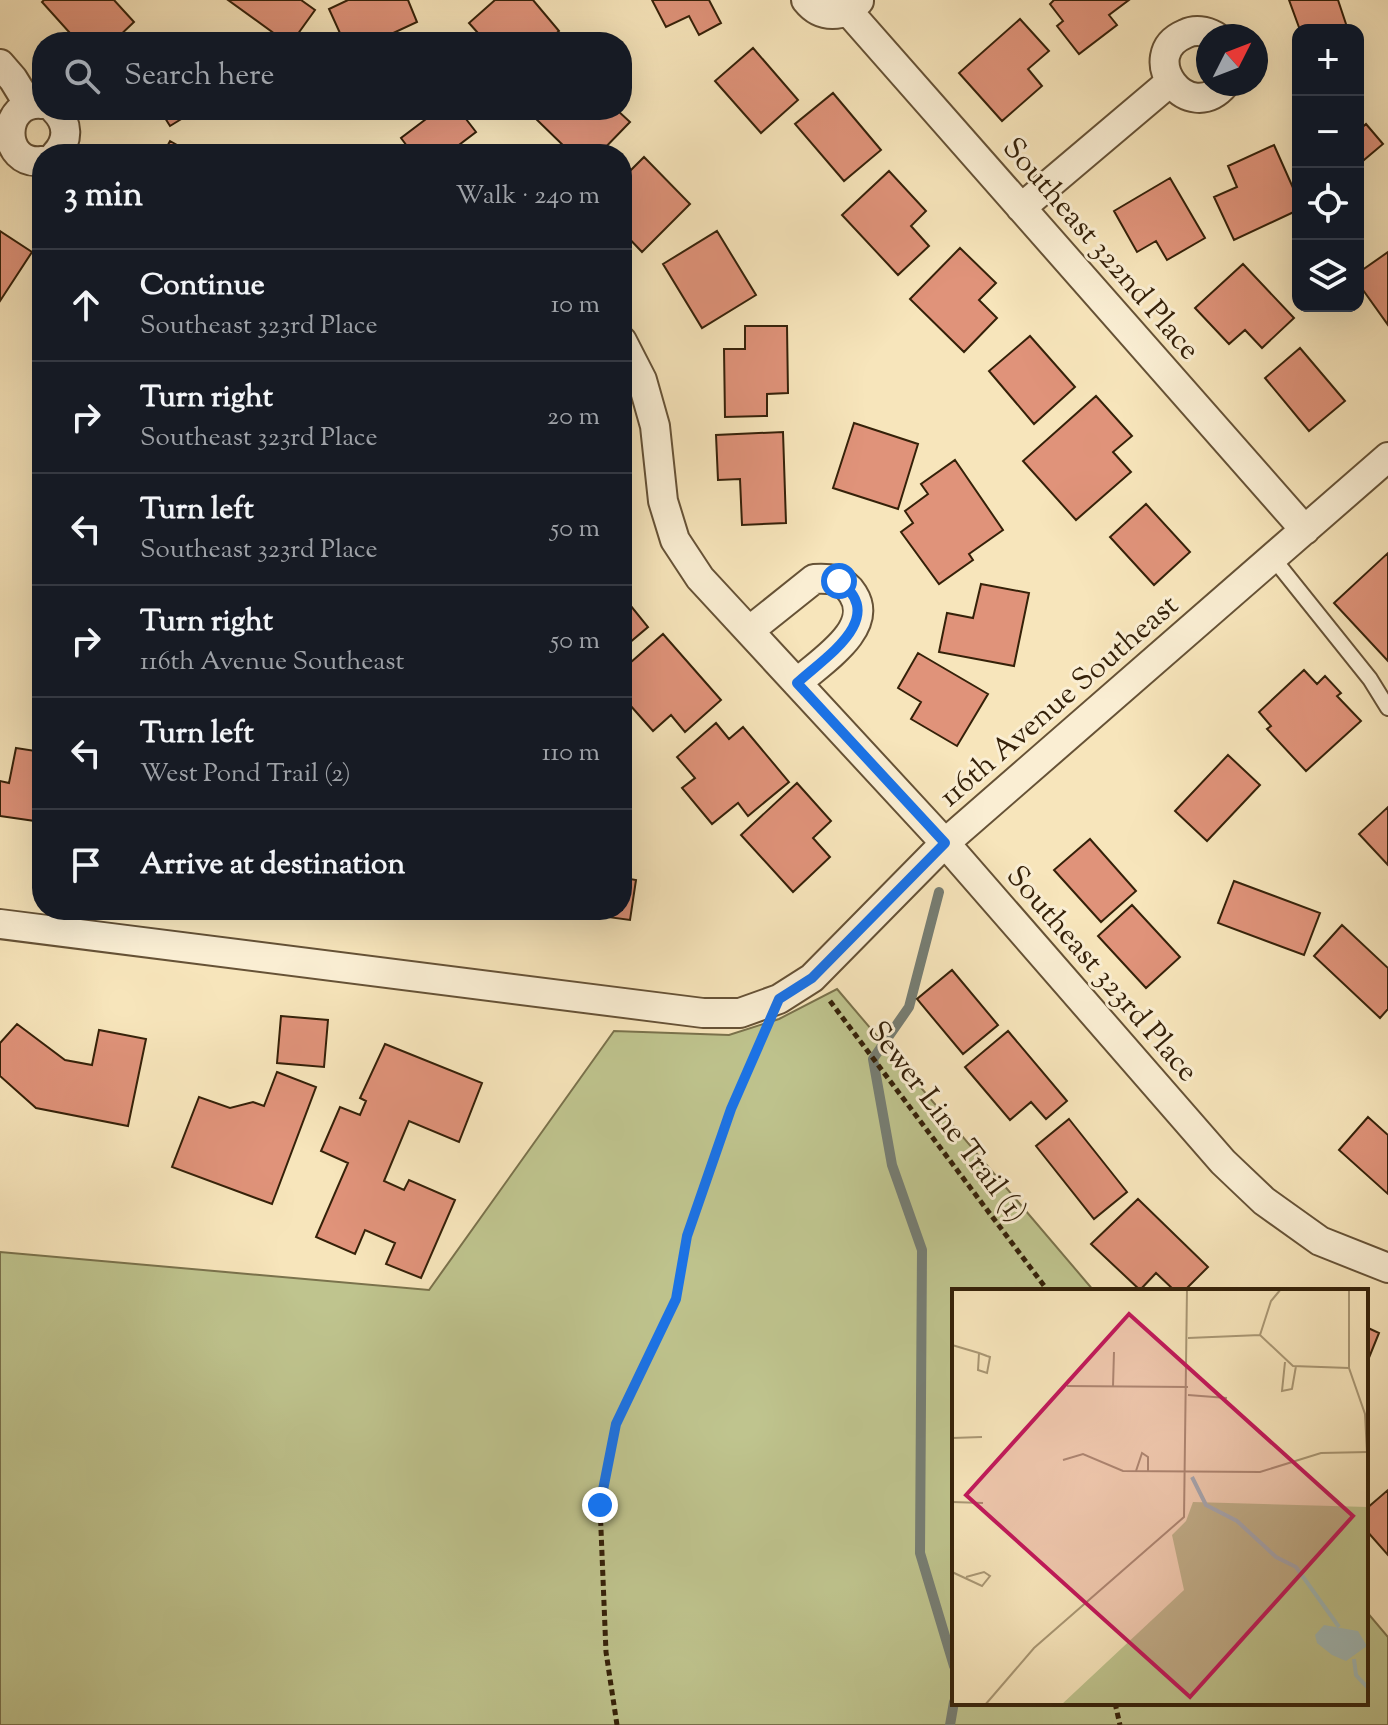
<!DOCTYPE html>
<html lang="en">
<head>
<meta charset="utf-8">
<style>
  body { margin:0; font-family:"Sorts Mill Goudy",serif; background:#242831; color:#f1f3f6 }
  .controls { position:absolute; right:24px; top:24px; display:grid; overflow:hidden; border-radius:16px; box-shadow:0 8px 32px #0002 }
  .controls button { width:72px; height:72px; display:grid; place-items:center; padding:0; border:0; border-bottom:2px solid #363941; background:#171b24; color:#f1f3f6; font:40px sans-serif }
  .compass { position:absolute; left:1196px; top:24px; width:72px; height:72px; border-radius:50%; background:#171b24; box-shadow:0 8px 32px #0002; rotate:48deg }
  .stop { position:absolute; width:24px; height:24px; margin:-18px; border:6px solid #1a73e8; border-radius:50%; background:#fff }
  .stop.end { background:#1a73e8; border-color:#fff; box-shadow:0 2px 8px #0008 }
  .list { margin:0; padding:0; list-style:none }
  h2 { display:flex; justify-content:space-between; align-items:center; height:104px; margin:0; padding:0 32px; font-size:34px }
  h2 small { font-size:26px; font-weight:400; color:#9ea1a6 }
  .list li { display:grid; grid-template-columns:52px 1fr auto; gap:24px; align-items:center; box-sizing:border-box; height:112px; padding:0 32px; border-top:2px solid #363941 }
  .list b { display:block; font-size:30px; white-space:nowrap }
  .list p { margin:0; font-size:26px; white-space:nowrap; color:#9ea1a6 }
  .list em { font-size:26px; font-style:normal; color:#9ea1a6 }
  .icon { flex:none; width:44px; height:44px; fill:none; stroke:currentColor; stroke-width:2; stroke-linecap:round; stroke-linejoin:round }
  .map { position:relative; flex:none; width:1388px; height:1725px; overflow:hidden }
  .search { position:absolute; background:#171b24; box-shadow:0 8px 32px #0002; left:32px; top:32px; width:600px; height:88px; display:flex; align-items:center; gap:20px; box-sizing:border-box; padding:0 28px; border-radius:32px; color:#9ea1a6; font-size:30px }
  .panel { position:absolute; background:#171b24; box-shadow:0 8px 32px #0002; left:32px; top:144px; width:600px; height:776px; border-radius:32px }
  .map>svg:first-child { display:block }
  .green { fill:#bfc48e; stroke:#7a724c; stroke-width:2 }
  .lines { fill:none; stroke-linecap:round; stroke-linejoin:round }
  .stream { stroke:#767e74; stroke-width:10 }
  .building { fill:#e0937a; stroke:#352109; stroke-width:2 }
  .lane-casing { stroke:#665236; stroke-width:18 }
  .street-casing { stroke:#665236; stroke-width:32 }
  .path { stroke:#352109; stroke-width:5; stroke-dasharray:6 4; stroke-linecap:butt }
  .lane { stroke:#faeed3; stroke-width:14 }
  .street { stroke:#faeed3; stroke-width:28 }
  .route { stroke:#1a73e8; stroke-width:10 }
  .labels { text-anchor:middle; stroke-width:6; stroke-linejoin:round; paint-order:stroke }
  .street-label { font-size:30px; fill:#352109; stroke:#faeed3 }
  .inset-river { fill:none; stroke:#a2bcbb; stroke-width:4 }
  .inset-road { fill:none; stroke:#a99774; stroke-width:2 }
  .view { fill:#c2185b; fill-opacity:0.15; stroke:#c2185b; stroke-width:4 }
  .inset-edge { fill:none; stroke:#352109; stroke-width:4 }
</style>
</head>
<body>
<div class="map">
<svg width="1388" height="1725" viewBox="0 0 1388 1725">
  <rect width="100%" height="100%" fill="#f7e5bb"/>
  <filter id="stains"><feTurbulence type="fractalNoise" baseFrequency=".0025" numOctaves="4"/><feColorMatrix values="0 0 0 0 .2 0 0 0 0 .09 0 0 0 0 .02 0 0 0 .5 -.17"/></filter>
  <radialGradient id="worn" r=".72"><stop offset=".6" stop-color="#630" stop-opacity="0"/><stop offset="1" stop-color="#630" stop-opacity=".3"/></radialGradient>
  <path class="green" d="M837 989 1094 1291H954V1703H1366V1611L1388 1637V1725H0V1252L429 1290 614 1031 729 1035 779 1019Z"/>
  <g class="lines">
    <path class="stream" d="M939 892 909 1007 873 1059 892 1165 922 1250 920 1553 954 1666
      M950 1725 954 1702"/>
  </g>
  <path class="building" d="M44 0H114L134 22 113 42H78L42 2Z
    M228 0H301L315 10 292 42H286Z
    M348 0H408L417 22 374 42H344L329 9Z
    M495 0H533L559 31 547 42H486L469 23Z
    M652 0H709L721 23 699 35 689 16 666 27Z
    M1054 0H1129L1109 15 1117 25 1079 54 1057 26 1063 21 1050 4Z
    M1289 0H1338L1348 30H1300Z
    M1020 19 1049 51 1028 69 1042 86 1002 121 959 73Z
    M753 48 798 100 761 133 715 81Z
    M833 93 881 150 844 181 795 124Z
    M160 110H196L170 126Z
    M438 110H459L476 132 459 145 466 154H413L401 138Z
    M539 110H617L630 122 599 154H572L533 116Z
    M1366 124 1383 144 1358 165V131Z
    M170 141 193 154H163Z
    M1274 145 1298 199V210L1234 240 1214 197 1237 187 1228 166Z
    M644 157 690 204 642 252 622 231V179Z
    M889 171 926 211 911 226 929 246 898 275 842 215Z
    M1170 178 1205 238 1167 260 1156 241 1137 252 1114 211Z
    M0 231 32 252 0 301Z
    M717 231 756 295 702 328 663 264Z
    M960 248 996 283 979 300 997 318 964 352 910 299Z
    M1388 252V325L1358 283V273Z
    M1243 264 1294 318 1262 348 1245 330 1229 344 1195 308Z
    M745 326H787L788 393 767 394V416L725 417 724 349H745Z
    M1030 336 1075 387 1034 424 989 371Z
    M1300 348 1345 401 1309 431 1265 378Z
    M1096 396 1132 436 1113 452 1131 472 1076 520 1023 461Z
    M854 423 918 444 898 509 833 488Z
    M783 432 786 523 742 525 740 479 718 480 716 435Z
    M955 460 1003 530 969 554 973 560 939 584 901 532 913 523 905 511 928 494 921 484Z
    M1146 504 1190 552 1154 585 1110 537Z
    M1388 553V661L1334 603Z
    M981 584 1029 593 1014 666 939 652 947 613 973 618Z
    M622 595 648 627 622 649Z
    M663 634 721 700 685 732 671 715 653 731 622 696V670Z
    M918 653 988 694 957 746 911 719 921 702 898 688Z
    M1304 670 1317 684 1325 676 1341 693 1337 696 1361 721 1306 771 1267 729 1271 726 1259 712Z
    M716 723 729 739 743 727 789 782 748 816 738 803 712 824 682 788 695 778 677 757Z
    M16 748 42 752V822L0 816V781L9 783Z
    M1228 755 1260 785 1207 841 1175 811Z
    M797 783 831 821 813 838 830 857 793 892 741 835Z
    M1388 807V865L1359 834Z
    M1090 839 1136 891 1101 922 1054 870Z
    M622 842 629 843 624 878 636 880 630 920 556 910H622Z
    M1234 881 1320 913 1304 955 1218 923Z
    M1132 905 1180 957 1146 988 1098 936Z
    M1342 925 1388 968V1009L1380 1018 1314 956Z
    M952 970 998 1025 963 1054 917 999Z
    M281 1016 328 1020 324 1067 277 1063Z
    M17 1024 65 1060 92 1065 99 1030 146 1039 128 1126 36 1108 0 1076V1043Z
    M1008 1031 1067 1101 1046 1119 1031 1102 1010 1120 965 1067Z
    M385 1044 482 1083 459 1142 409 1121 384 1181 404 1190 409 1180 455 1200 421 1278 386 1264 395 1243 365 1230 355 1254 316 1237 348 1163 321 1151 340 1107 360 1115 366 1101 360 1098Z
    M277 1072 316 1087 272 1204 172 1167 199 1097 230 1108 253 1102 264 1106Z
    M1368 1117 1388 1135V1194L1339 1150Z
    M1069 1119 1127 1192 1094 1219 1036 1146Z
    M1138 1199 1208 1267 1184 1291H1175L1156 1273 1140 1290 1091 1244Z
    M1366 1327 1379 1333 1366 1365Z
    M1388 1490V1555L1366 1530V1509Z"/>
  <g class="lines">
    <g class="lane-casing">
      <path id="lane" d="M1273 558 1370 679 1388 708"/>
    </g>
    <g class="street-casing">
      <path id="street" d="M806 0C821 19 844 18 859 1
        M848 11 1305 530
        M1215 36C1206 31 1195 29 1185 34 1135 55 1188 128 1225 84
        M0 64 13 79 29 105
        M42 104C0 100 0 166 42 161
        M55 110C68 123 69 140 56 154
        M1021 208 1170 82
        M622 341 642 380 655 426 663 501 675 540 700 578 945 843 1223 1162 1264 1201 1320 1241 1388 1268
        M749 631 814 579C829 578 844 579 853 594 875 629 820 662 797 683
        M0 924 703 1013H740L779 999 812 978 945 843 1388 457"/>
    </g>
    <path class="path" d="M830 1001 1048 1291
      M1115 1703 1120 1725
      M617 1725 606 1652 600 1505 616 1424 676 1299 687 1236 731 1109 763 1037"/>
    <use href="#lane" class="lane"/>
    <use href="#street" class="street"/>
  </g>
  <g class="lines">
    <path class="route" d="M600 1505 616 1424 676 1299 687 1236 731 1109 779 999 812 978 945 843 797 683C825 657 889 618 839 581"/>
  </g>
  <g class="labels">
    <g class="street-label">
      <text transform="translate(1102 248) rotate(49)" y="10">Southeast 322nd Place</text>
      <text transform="translate(1058 700) rotate(-41)" y="10">116th Avenue Southeast</text>
      <text transform="translate(1103 973) rotate(49)" y="10">Southeast 323rd Place</text>
      <text transform="translate(948 1121) rotate(53)" y="10">Sewer Line Trail (1)</text>
    </g>
  </g>
  <g transform="translate(952 1289)">
    <rect width="416" height="416" fill="#f7e5bb"/>
    <path d="M241 213 416 218V416H109L232 301 220 246 234 232Z" fill="#bfc48e"/>
    <path d="M372 336 406 342 415 357 394 372 380 366 365 354 363 346Z" fill="#a2bcbb"/>
    <path class="inset-river" d="M240 188 254 216 285 232 324 268 344 278 387 338M402 370 404 386 416 399"/>
    <path class="inset-road" d="M397 0V79L413 125 415 163M308 46 319 12 329 0M236 49 308 46 341 77 397 79M0 56 27 64 35 67 38 68 35 84 26 81 27 64M333 73 330 102 340 100 344 77M115 97 236 98M161 97 162 63M236 106 275 109M0 149 30 148M111 171 131 165 171 182 308 183 369 164 416 163M184 182 190 164 196 168V182M0 213 31 214M0 283 30 297 38 287 32 283 14 288M33 416 82 359 232 228 235 0"/>
    <path class="view" d="M177 25 401 227 238 408 14 206Z"/>
    <rect width="416" height="416" class="inset-edge"/>
  </g>
  <rect width="100%" height="100%" filter="url(#stains)"/>
  <rect width="100%" height="100%" fill="url(#worn)"/>
</svg>
<div class="controls">
<button>+</button>
<button>−</button>
<button><svg class="icon" aria-label="locate" viewBox="0 0 24 24"><circle cx="12" cy="12" r="6"/><path d="M12 2v4M12 18v4M2 12h4M18 12h4"/></svg></button>
<button><svg class="icon" aria-label="layers" viewBox="0 0 24 24"><path d="M12 4l9 5-9 5-9-5zM3 14l9 5 9-5"/></svg></button>
</div>
<svg class="compass" viewBox="-18 -18 36 36"><path d="M0-13l5 13h-10z" fill="#e53935"/><path d="M0 13l5-13h-10z" fill="#9ea1a6"/></svg>
<div class="stop" style="left:839px;top:581px"></div>
<div class="stop end" style="left:600px;top:1505px"></div>
<div class="search"><svg class="icon" aria-label="search" viewBox="0 0 24 24"><circle cx="10" cy="10" r="6"/><path d="M15 15l6 6"/></svg>Search here</div>
<section class="panel">
<h2>3 min<small>Walk · 240 m</small></h2>
<ul class="list">
<li><svg class="icon" aria-label="ahead" viewBox="0 0 24 24"><path d="M12 20V5M6 11l6-6 6 6"/></svg><div><b>Continue</b><p>Southeast 323rd Place</p></div><em>10 m</em></li>
<li><svg class="icon" aria-label="right" viewBox="0 0 24 24"><path d="M7 20v-9h11M14 6l5 5-5 5"/></svg><div><b>Turn right</b><p>Southeast 323rd Place</p></div><em>20 m</em></li>
<li><svg class="icon" aria-label="left" viewBox="0 0 24 24"><path d="M17 20v-9H6M10 6l-5 5 5 5"/></svg><div><b>Turn left</b><p>Southeast 323rd Place</p></div><em>50 m</em></li>
<li><svg class="icon" aria-label="right" viewBox="0 0 24 24"><path d="M7 20v-9h11M14 6l5 5-5 5"/></svg><div><b>Turn right</b><p>116th Avenue Southeast</p></div><em>50 m</em></li>
<li><svg class="icon" aria-label="left" viewBox="0 0 24 24"><path d="M17 20v-9H6M10 6l-5 5 5 5"/></svg><div><b>Turn left</b><p>West Pond Trail (2)</p></div><em>110 m</em></li>
<li><svg class="icon" aria-label="arrive" viewBox="0 0 24 24"><path d="M6 21V4h12l-3 4 3 4H6"/></svg><div><b>Arrive at destination</b></div></li>
</ul>
</section>
</div>
</body>
</html>
